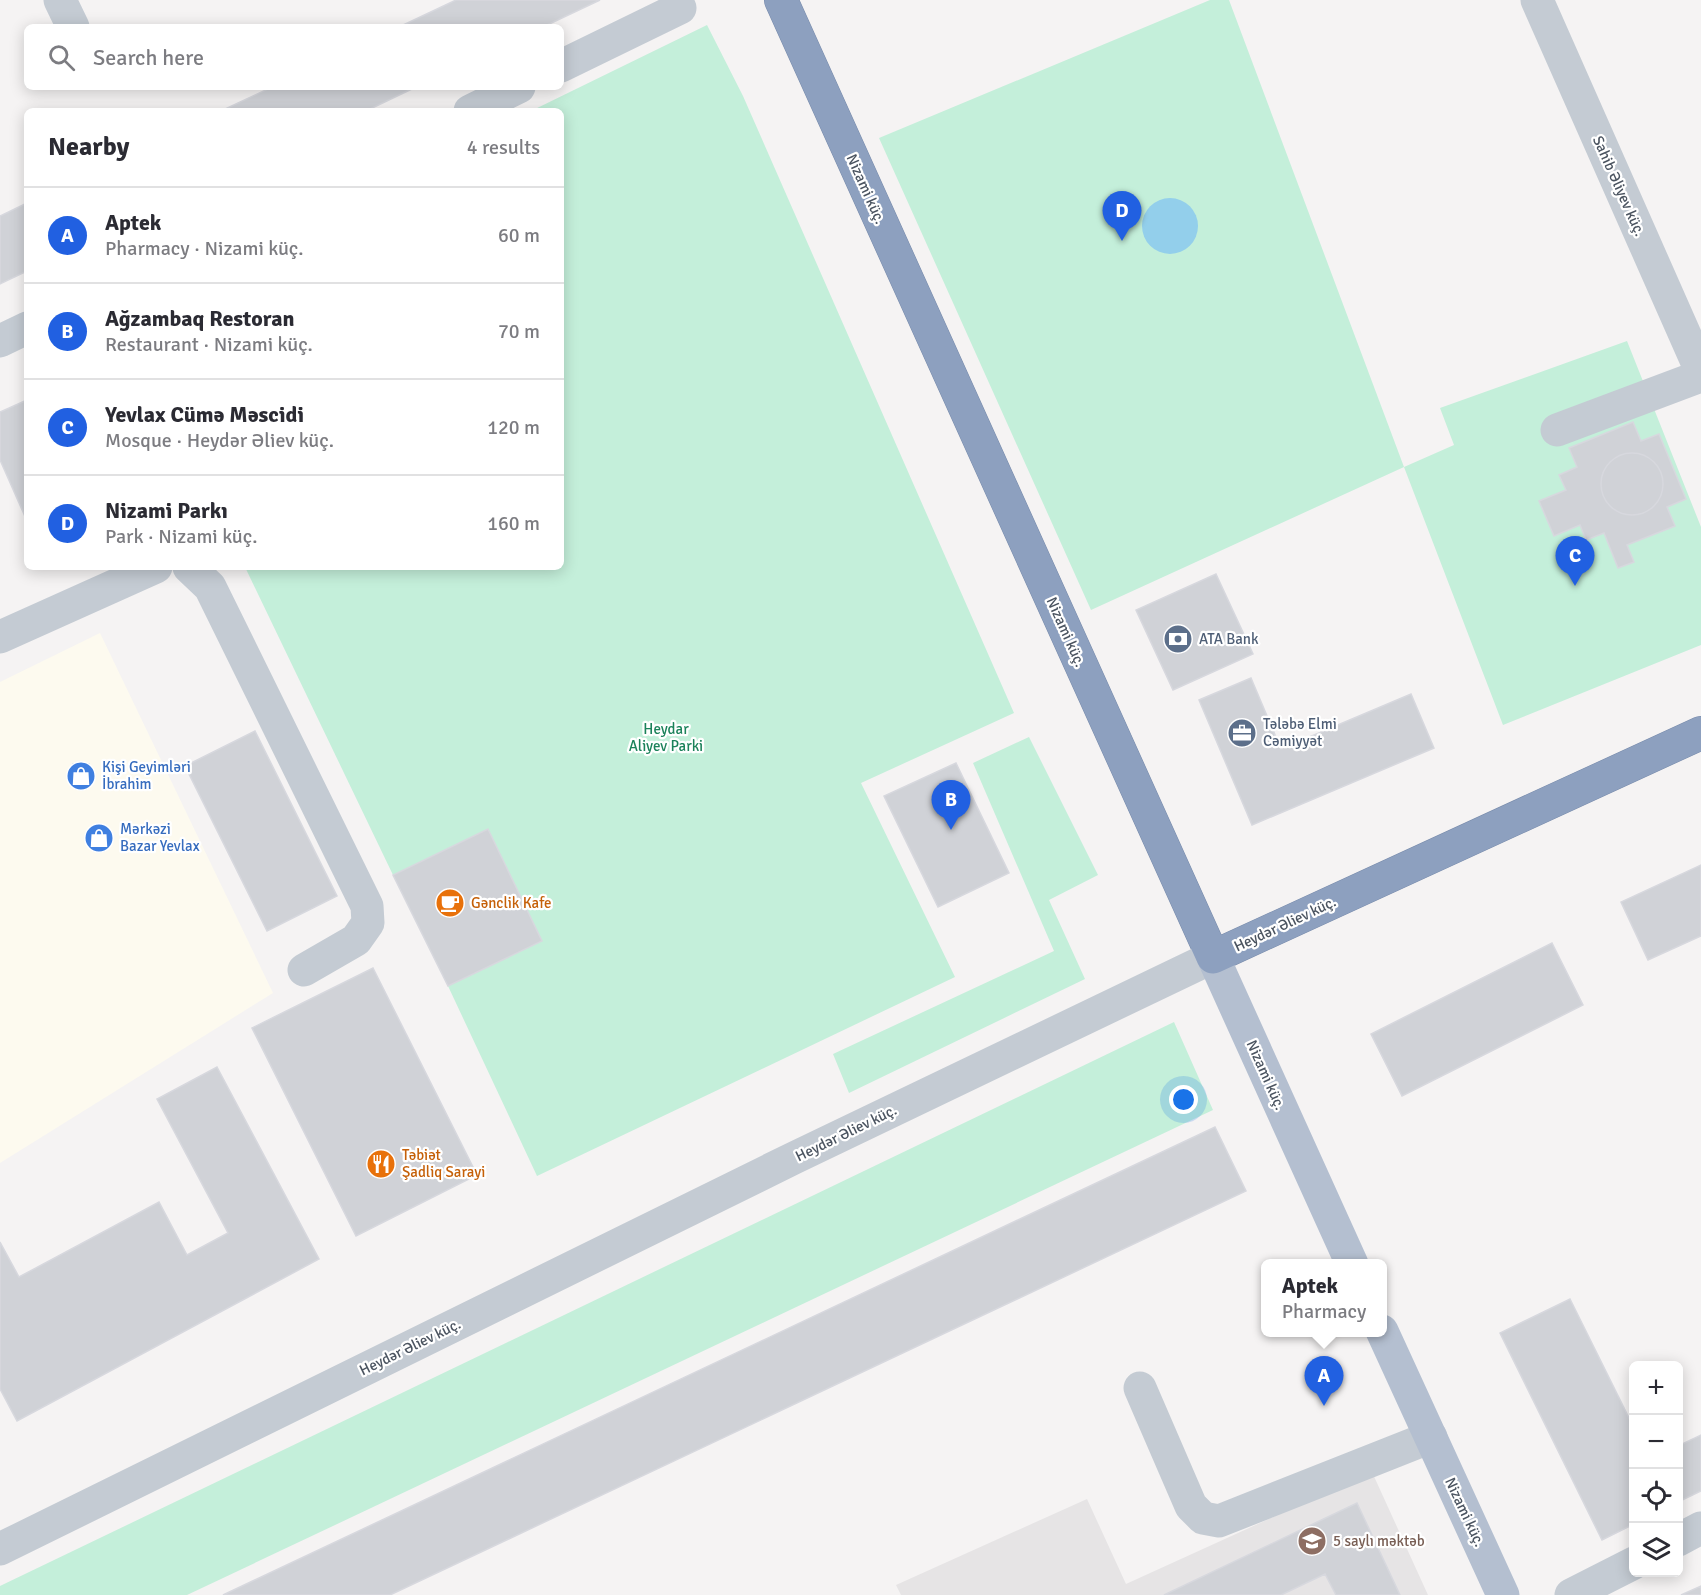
<!DOCTYPE html>
<html lang="en">
<head>
<meta charset="utf-8">
<style>
  body { margin:0; font-family:Signika,sans-serif; background:#f7f7f7; color:#2b2b33 }
  .controls { position:absolute; right:18px; bottom:18px; display:grid; overflow:hidden; border-radius:9px; box-shadow:0 3px 15px #0003 }
  .controls button { width:54px; height:54px; display:grid; place-items:center; padding:0; border:0; border-bottom:2px solid #e1e1e2; background:#fff; color:#2b2b33; font:30px sans-serif }
  .you { position:absolute; left:1184px; top:1100px; width:21px; height:21px; margin:-15px; border:4px solid #fff; border-radius:50%; background:#1a73e8; box-shadow:0 0 0 9px #1a73e833 }
  .badge { display:grid; place-items:center; width:39px; height:39px; border-radius:50%; background:#2160e1; color:#fff; font-size:20px; font-weight:700 }
  .pin { position:absolute; translate:-50% -50px; filter:drop-shadow(0 2px 3px #0008) }
  .pin::after { content:''; position:absolute; top:32px; width:21px; height:18px; background:inherit; clip-path:polygon(0 0,100% 0,50% 100%) }
  .popup { position:absolute; left:1261px; top:1259px; width:126px; height:78px; box-sizing:border-box; display:grid; place-content:center; border-radius:9px; background:#fff; filter:drop-shadow(0 2px 4px #0005); font-size:20px; white-space:nowrap; color:#7c7c81 }
  .popup b { font-size:22px; color:#2b2b33 }
  .popup::after { content:''; position:absolute; left:50%; top:100%; margin-left:-12px; border:12px solid transparent; border-top-color:#fff }
  .list { margin:0; padding:0; list-style:none }
  h2 { display:flex; justify-content:space-between; align-items:center; height:78px; margin:0; padding:0 24px; font-size:26px }
  h2 small { font-size:20px; font-weight:400; color:#7c7c81 }
  .list li { display:grid; grid-template-columns:39px 1fr auto; gap:18px; align-items:center; box-sizing:border-box; height:96px; padding:0 24px; border-top:2px solid #e1e1e2 }
  .list b { display:block; font-size:22px; white-space:nowrap }
  .list p { margin:0; font-size:20px; white-space:nowrap; color:#7c7c81 }
  .list em { font-size:20px; font-style:normal; color:#7c7c81 }
  .icon { flex:none; width:33px; height:33px; fill:none; stroke:currentColor; stroke-width:2; stroke-linecap:round; stroke-linejoin:round }
  .map { position:relative; flex:none; width:1701px; height:1595px; overflow:hidden }
  .search { position:absolute; background:#fff; box-shadow:0 3px 15px #0003; left:24px; top:24px; width:540px; height:66px; display:flex; align-items:center; gap:15px; box-sizing:border-box; padding:0 21px; border-radius:9px; color:#7c7c81; font-size:22px }
  .panel { position:absolute; background:#fff; box-shadow:0 3px 15px #0003; left:24px; top:108px; width:540px; height:462px; border-radius:9px }
  .map>svg:first-child { display:block }
  .commercial { fill:#fdfaef }
  .education { fill:#e6e4e5 }
  .green { fill:#c4efda }
  .water { fill:#93cfeb }
  .building { fill:#d0d2d7; stroke:#d7d8de; stroke-width:1.5 }
  .lines { fill:none; stroke-linecap:round; stroke-linejoin:round }
  .highway-casing { stroke:#788bab; stroke-width:34 }
  .minor { stroke:#c4cbd3; stroke-width:33 }
  .major { stroke:#b4bfd0; stroke-width:33 }
  .highway { stroke:#8da0bf; stroke-width:33 }
  .labels { text-anchor:middle; stroke-width:4.5; stroke-linejoin:round; paint-order:stroke }
  .street-label { font-size:15px; fill:#4b5460; stroke:#fff }
  .service-label { font-size:15px; fill:#4e5e75; stroke:#fff; text-anchor:start }
  .park-label { font-size:15px; fill:#1b825a; stroke:#fff }
  .shop-label { font-size:15px; fill:#366cbe; stroke:#fff; text-anchor:start }
  .food-label { font-size:15px; fill:#c56008; stroke:#fff; text-anchor:start }
  .education-label { font-size:15px; fill:#785e54; stroke:#fff; text-anchor:start }
</style>
</head>
<body>
<div class="map">
<svg width="1701" height="1595" viewBox="0 0 1701 1595">
  <rect width="100%" height="100%" fill="#f5f3f3"/>
  <path class="commercial" d="M100 633 273 993 0 1163V682Z"/>
  <path class="education" d="M1372 1472 1428 1595H901L896 1585 1087 1499 1126 1584Z"/>
  <path class="green" d="M1210 0H1229L1404 467 1454 445 1440 408 1627 341 1701 527V645L1503 725 1404 467 1091 610 879 138Z
    M707 25 743 96 1014 713 861 783 955 977 537 1176 448 986 542 941 488 829 393 875 245 567H561V111H531Z
    M1029 737 1098 875 1049 900 1085 979 849 1093 833 1054 1054 951 973 763Z
    M1174 1022 1213 1110 187 1595H0V1586Z"/>
  <path class="water" d="M1142 226a28 28 0 1 1 56 0a28 28 0 1 1-56 0Z"/>
  <path class="building" d="M456 0H600L543 27H399Z
    M272 87H416L366 111H221Z
    M27 203V271L0 284V216Z
    M27 400V521L0 460V412Z
    M1633 422 1641 441 1659 434 1686 499 1667 507 1675 526 1627 545 1634 562 1618 568 1604 533 1586 540 1580 525 1554 536 1539 501 1566 490 1559 475 1577 467 1569 448Z
    M1601 484a31 31 0 1 1 62 0a31 31 0 1 1-62 0Z
    M1216 574 1253 654 1173 690 1136 610Z
    M1251 678 1281 749 1411 694 1434 748 1252 825 1199 700Z
    M255 731 337 896 267 931 185 766Z
    M956 763 1009 873 938 907 884 796Z
    M488 829 542 941 448 986 393 875Z
    M1701 865V936L1648 960 1621 902Z
    M1552 943 1583 1005 1402 1096 1371 1034Z
    M373 968 477 1175 356 1236 252 1028Z
    M217 1067 319 1259 17 1421 0 1389V1242L19 1277 159 1202 187 1255 228 1233 157 1099Z
    M1215 1127 1246 1191 390 1595H223Z
    M1570 1299 1634 1428V1524L1602 1540 1500 1333Z
    M1701 1435V1491L1678 1502V1446Z
    M1357 1503 1400 1595H1336L1325 1574 1281 1595H1164Z
    M1701 1586V1595H1681Z"/>
  <g class="lines">
    <g class="highway-casing">
      <path id="highway" d="M781 0 1213 957 1701 733"/>
    </g>
    <path class="minor" d="M60 0 73 27
      M1537 0 1701 371
      M561 66 680 8
      M470 111 519 87
      M0 341 27 328
      M1557 430 1701 376
      M189 567 210 587 367 906 368 923 356 940 304 970
      M0 637 156 567
      M1140 1388 1191 1506 1203 1518 1219 1521 1431 1437
      M1678 1540 1701 1528
      M0 1549 794 1158 1213 957
      M1571 1595 1634 1563"/>
    <path class="major" d="M1213 957 1352 1264
      M1382 1331 1503 1595"/>
    <use href="#highway" class="highway"/>
  </g>
  <defs>
    <g id="bank-disc" transform="scale(1.5)"><circle r="9.5" fill="#5c6f8a" stroke="#fff"/><path d="M-6-4H6V4H-6ZM0-2.3a2.3 2.3 0 1 0 0 4.6a2.3 2.3 0 1 0 0-4.6Z" fill="#fff"/></g>
    <g id="office-disc" transform="scale(1.5)"><circle r="9.5" fill="#5c6f8a" stroke="#fff"/><path d="M-6-3h4V-5.5h4V-3h4V5H-6ZM-1-4.5V-3h2v-1.5ZM-6 0V1H6V0Z" fill="#fff"/></g>
    <g id="shop-disc" transform="scale(1.5)"><circle r="9.5" fill="#3f7fe0" stroke="#fff"/><path d="M-5-2.5h2.3a2.7 3.5 0 0 1 5.4 0H5L5.5 6h-11ZM-1.5-2.5h3a1.5 2.3 0 0 0-3 0Z" fill="#fff"/></g>
    <g id="cafe-disc" transform="scale(1.5)"><circle r="9.5" fill="#e8710a" stroke="#fff"/><path d="M-5.5-4.5H6V0H3Q3 3.5 0 3.5H-2.5Q-5.5 3.5-5.5 0ZM3-3.2v2h1.7v-2ZM-6 4.5H4V6H-6Z" fill="#fff"/></g>
    <g id="restaurant-disc" transform="scale(1.5)"><circle r="9.5" fill="#e8710a" stroke="#fff"/><path d="M-5-6h1v4h1v-4h1v4h1v-4h1v5L-1.5 .5V6h-2V.5L-5-1ZM5-6V6H3V1.5H1.5Q1.5-4 5-6Z" fill="#fff"/></g>
    <g id="school-disc" transform="scale(1.5)"><circle r="9.5" fill="#8d6e63" stroke="#fff"/><path d="M0-5L7-2L0 1L-7-2ZM-4 1L0 2.5L4 1V4Q0 6-4 4Z" fill="#fff"/></g>
  </defs>
  <g fill-rule="evenodd">
    <use href="#bank-disc" x="1178" y="639"/>
    <use href="#office-disc" x="1242" y="733"/>
    <use href="#shop-disc" x="81" y="776"/>
    <use href="#shop-disc" x="99" y="838"/>
    <use href="#cafe-disc" x="450" y="903"/>
    <use href="#restaurant-disc" x="381" y="1164"/>
    <use href="#school-disc" x="1312" y="1541"/>
  </g>
  <g class="labels">
    <g class="street-label">
      <text transform="translate(1619 186) rotate(66)" y="5">Sahib Əliyev küç.</text>
      <text transform="translate(866 189) rotate(66)" y="5">Nizami küç.</text>
      <text transform="translate(1066 632) rotate(66)" y="5">Nizami küç.</text>
      <text transform="translate(1285 924) rotate(-25)" y="5">Heydər Əliev küç.</text>
      <text transform="translate(1266 1075) rotate(66)" y="5">Nizami küç.</text>
      <text transform="translate(846 1133) rotate(-26)" y="5">Heydər Əliev küç.</text>
      <text transform="translate(410 1347) rotate(-26)" y="5">Heydər Əliev küç.</text>
      <text transform="translate(1465 1512) rotate(65)" y="5">Nizami küç.</text>
    </g>
    <g class="service-label">
      <text x="1199" y="644">ATA Bank</text>
      <text x="1263" y="729">Tələbə Elmi<tspan x="1263" dy="17">Cəmiyyət</tspan></text>
    </g>
    <g class="park-label">
      <text x="666" y="734">Heydar<tspan x="666" dy="17">Aliyev Parki</tspan></text>
    </g>
    <g class="shop-label">
      <text x="102" y="772">Kişi Geyimləri<tspan x="102" dy="17">İbrahim</tspan></text>
      <text x="120" y="834">Mərkəzi<tspan x="120" dy="17">Bazar Yevlax</tspan></text>
    </g>
    <g class="food-label">
      <text x="471" y="908">Gənclik Kafe</text>
      <text x="402" y="1160">Təbiət<tspan x="402" dy="17">Şadliq Sarayi</tspan></text>
    </g>
    <g class="education-label">
      <text x="1333" y="1546">5 saylı məktəb</text>
    </g>
  </g>
</svg>
<div class="controls">
<button>+</button>
<button>−</button>
<button><svg class="icon" aria-label="locate" viewBox="0 0 24 24"><circle cx="12" cy="12" r="6"/><path d="M12 2v4M12 18v4M2 12h4M18 12h4"/></svg></button>
<button><svg class="icon" aria-label="layers" viewBox="0 0 24 24"><path d="M12 4l9 5-9 5-9-5zM3 14l9 5 9-5"/></svg></button>
</div>
<div class="you"></div>
<div class="pin badge" style="left:1324px;top:1406px">A</div>
<div class="popup"><b>Aptek</b>Pharmacy</div>
<div class="pin badge" style="left:951px;top:830px">B</div>
<div class="pin badge" style="left:1575px;top:586px">C</div>
<div class="pin badge" style="left:1122px;top:241px">D</div>
<div class="search"><svg class="icon" aria-label="search" viewBox="0 0 24 24"><circle cx="10" cy="10" r="6"/><path d="M15 15l6 6"/></svg>Search here</div>
<section class="panel">
<h2>Nearby<small>4 results</small></h2>
<ul class="list">
<li><span class="badge">A</span><div><b>Aptek</b><p>Pharmacy · Nizami küç.</p></div><em>60 m</em></li>
<li><span class="badge">B</span><div><b>Ağzambaq Restoran</b><p>Restaurant · Nizami küç.</p></div><em>70 m</em></li>
<li><span class="badge">C</span><div><b>Yevlax Cümə Məscidi</b><p>Mosque · Heydər Əliev küç.</p></div><em>120 m</em></li>
<li><span class="badge">D</span><div><b>Nizami Parkı</b><p>Park · Nizami küç.</p></div><em>160 m</em></li>
</ul>
</section>
</div>
</body>
</html>
